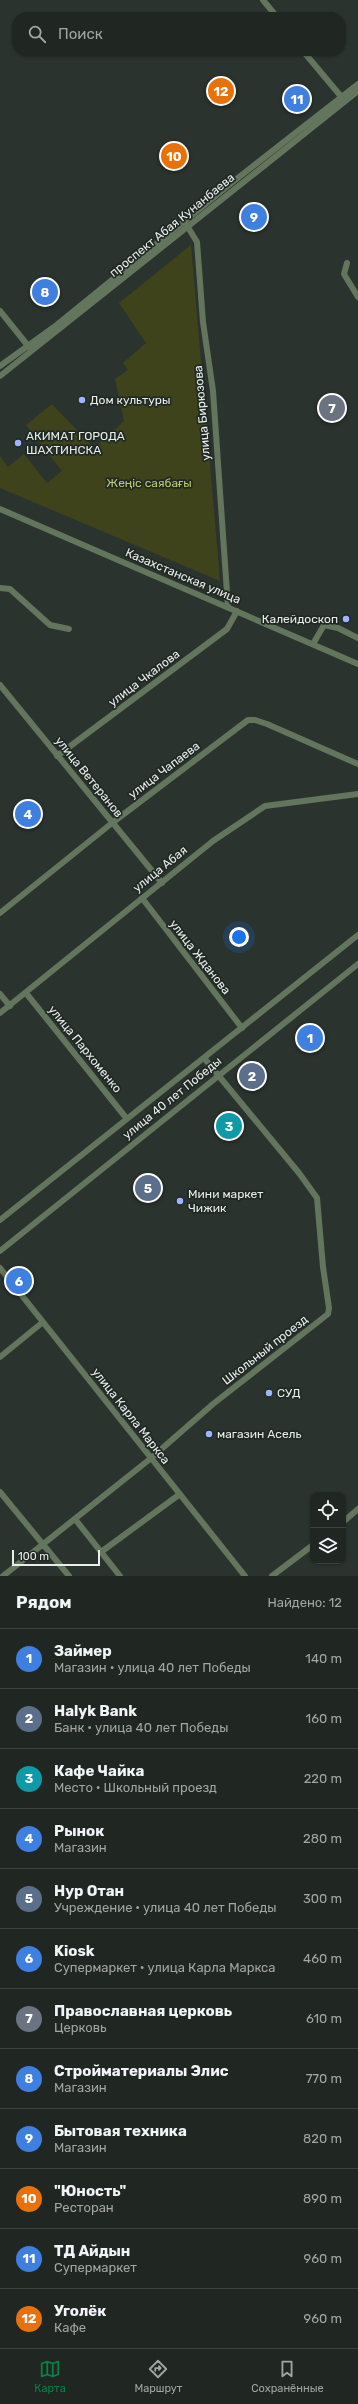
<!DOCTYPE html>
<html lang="ru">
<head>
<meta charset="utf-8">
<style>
  body { margin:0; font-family:Rubik,sans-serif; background:#282e2a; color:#f1f3f6 }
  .controls { position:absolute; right:12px; bottom:12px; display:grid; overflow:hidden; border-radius:8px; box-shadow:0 1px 3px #0004 }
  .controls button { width:36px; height:36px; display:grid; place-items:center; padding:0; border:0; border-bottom:1px solid #3d4340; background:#202622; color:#f1f3f6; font:20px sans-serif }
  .scale { position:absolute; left:12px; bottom:10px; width:88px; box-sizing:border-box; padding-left:4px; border:2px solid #e9eeeb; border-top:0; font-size:11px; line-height:14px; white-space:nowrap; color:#e9eeeb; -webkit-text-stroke:3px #212925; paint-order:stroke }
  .you { position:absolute; left:239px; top:937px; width:14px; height:14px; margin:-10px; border:3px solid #fff; border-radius:50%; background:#1a73e8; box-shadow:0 0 0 6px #1a73e833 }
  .badge { display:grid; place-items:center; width:26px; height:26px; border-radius:50%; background:#0b8043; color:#fff; font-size:13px; font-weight:700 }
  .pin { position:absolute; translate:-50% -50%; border:2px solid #fff; box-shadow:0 1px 4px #0006 }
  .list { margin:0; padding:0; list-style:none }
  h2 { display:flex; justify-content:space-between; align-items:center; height:52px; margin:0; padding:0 16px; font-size:17px }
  h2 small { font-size:13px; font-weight:400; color:#a2a5a5 }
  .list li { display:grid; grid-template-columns:26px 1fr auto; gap:12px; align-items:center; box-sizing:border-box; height:60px; padding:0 16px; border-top:1px solid #3d4340 }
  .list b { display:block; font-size:15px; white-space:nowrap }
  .list p { margin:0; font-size:13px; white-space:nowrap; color:#a2a5a5 }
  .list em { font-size:13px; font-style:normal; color:#a2a5a5 }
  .icon { flex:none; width:22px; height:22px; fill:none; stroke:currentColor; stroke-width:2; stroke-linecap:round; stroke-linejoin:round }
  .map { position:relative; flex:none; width:358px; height:1576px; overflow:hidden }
  .search { position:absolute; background:#202622; box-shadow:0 1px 3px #0004; left:12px; right:12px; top:12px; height:44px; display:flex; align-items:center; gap:10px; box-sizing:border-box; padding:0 14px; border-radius:16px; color:#a2a5a5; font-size:15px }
  .sheet { height:772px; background:#202622 }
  nav { display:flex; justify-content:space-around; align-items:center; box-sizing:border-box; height:56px; border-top:1px solid #3d4340; background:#202622; font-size:11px; color:#a2a5a5 }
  nav a { display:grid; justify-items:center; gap:2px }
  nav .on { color:#0b8043 }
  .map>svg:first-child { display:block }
  .green { fill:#3e431b }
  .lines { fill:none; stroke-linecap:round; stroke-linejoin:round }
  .minor { stroke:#64755e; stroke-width:6 }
  .poi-dot { fill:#9eb4fd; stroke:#212925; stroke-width:1.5 }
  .labels { text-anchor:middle; stroke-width:3.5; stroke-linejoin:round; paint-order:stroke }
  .street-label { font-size:12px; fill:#e9eeeb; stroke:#212925 }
  .poi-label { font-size:12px; fill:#e9eeeb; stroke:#212925; text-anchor:start }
  .park-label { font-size:12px; fill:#beca6b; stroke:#212925 }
</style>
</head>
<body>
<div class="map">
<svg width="358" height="1576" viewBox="0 0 358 1576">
  <rect width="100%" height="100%" fill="#2b332e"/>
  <path class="green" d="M191 245 201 362 204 368 202 370 220 581 0 488V456L8 467 24 454 47 483 62 471 26 425 52 404 94 448 124 421 115 379 128 370 123 363 146 343 119 303Z"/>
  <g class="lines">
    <path class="minor" d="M263 0 277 17
      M303 51 344 100
      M186 224 197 242 203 322 213 391 228 607
      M347 263 344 274 358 297
      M0 311 29 347
      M0 366 54 327 234 181 358 84
      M0 376 358 91
      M0 509 358 664
      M0 588 10 589 50 625 69 629
      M313 644 324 625 338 628 358 638
      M0 685 162 883
      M57 756 227 629 237 611
      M142 898 242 1028
      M0 913 112 823 248 720H255L267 724 358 764
      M26 993 127 1119
      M0 994 10 1006
      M0 1013 213 841 265 806 358 794
      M0 1220 358 935
      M0 1251 358 964
      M0 1268 245 1576
      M0 1357 43 1322
      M0 1492 69 1576
      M75 1519 120 1576
      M343 1522 358 1509
      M101 1552 180 1494
      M3 1576 150 1459 213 1404 328 1314 329 1308 323 1267 317 1198 299 1173 204 1058
      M272 1576 313 1545"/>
  </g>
  <g class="poi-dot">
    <circle cx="82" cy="400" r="4"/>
    <circle cx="18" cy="443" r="4"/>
    <circle cx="346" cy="619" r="4"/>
    <circle cx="180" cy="1201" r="4"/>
    <circle cx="269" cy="1393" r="4"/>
    <circle cx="209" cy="1434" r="4"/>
  </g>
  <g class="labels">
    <g class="street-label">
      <text transform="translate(172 225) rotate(-39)" y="4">проспект Абая Кунанбаева</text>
      <text transform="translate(202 413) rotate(-95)" y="4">улица Бирюзова</text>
      <text transform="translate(183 576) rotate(23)" y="4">Казахстанская улица</text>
      <text transform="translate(144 678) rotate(-37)" y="4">улица Чкалова</text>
      <text transform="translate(164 770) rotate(-37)" y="4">улица Чапаева</text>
      <text transform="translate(89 777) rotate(51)" y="4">улица Ветеранов</text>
      <text transform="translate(160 869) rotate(-39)" y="4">улица Абая</text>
      <text transform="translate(200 957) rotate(52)" y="4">улица Жданова</text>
      <text transform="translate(85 1049) rotate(51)" y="4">улица Пархоменко</text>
      <text transform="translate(172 1098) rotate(-39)" y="4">улица 40 лет Победы</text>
      <text transform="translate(265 1350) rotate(-38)" y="4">Школьный проезд</text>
      <text transform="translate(131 1416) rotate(52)" y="4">улица Карла Маркса</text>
    </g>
    <g class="poi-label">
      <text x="90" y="404">Дом культуры</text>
      <text x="26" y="440">АКИМАТ ГОРОДА<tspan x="26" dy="14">ШАХТИНСКА</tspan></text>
      <text x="338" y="623" text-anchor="end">Калейдоскоп</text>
      <text x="188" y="1198">Мини маркет<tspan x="188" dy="14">Чижик</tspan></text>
      <text x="277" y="1397">СУД</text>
      <text x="217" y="1438">магазин Асель</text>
    </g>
    <g class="park-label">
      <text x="149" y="487">Жеңіс саябағы</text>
    </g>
  </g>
</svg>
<div class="controls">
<button><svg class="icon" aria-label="locate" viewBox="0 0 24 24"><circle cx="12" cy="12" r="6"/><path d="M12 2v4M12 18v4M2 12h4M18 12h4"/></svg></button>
<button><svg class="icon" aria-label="layers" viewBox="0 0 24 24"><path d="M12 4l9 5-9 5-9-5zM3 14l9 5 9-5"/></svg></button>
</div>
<div class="scale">100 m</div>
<div class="you"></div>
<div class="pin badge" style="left:310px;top:1038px;background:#3f7fe0">1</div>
<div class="pin badge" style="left:252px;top:1076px;background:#5c6f8a">2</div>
<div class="pin badge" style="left:229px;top:1126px;background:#0f9aa8">3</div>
<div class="pin badge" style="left:28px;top:814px;background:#3f7fe0">4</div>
<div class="pin badge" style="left:148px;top:1188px;background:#5c6f8a">5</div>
<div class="pin badge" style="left:19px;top:1281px;background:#3f7fe0">6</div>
<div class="pin badge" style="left:332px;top:408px;background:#6b7280">7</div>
<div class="pin badge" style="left:45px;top:292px;background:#3f7fe0">8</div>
<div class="pin badge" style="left:254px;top:217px;background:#3f7fe0">9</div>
<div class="pin badge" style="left:174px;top:156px;background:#e8710a">10</div>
<div class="pin badge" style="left:297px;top:99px;background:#3f7fe0">11</div>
<div class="pin badge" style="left:221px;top:91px;background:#e8710a">12</div>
<div class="search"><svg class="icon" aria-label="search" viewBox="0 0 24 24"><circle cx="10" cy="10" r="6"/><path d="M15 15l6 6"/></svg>Поиск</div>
</div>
<section class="sheet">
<h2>Рядом<small>Найдено: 12</small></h2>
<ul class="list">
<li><span class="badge" style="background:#3f7fe0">1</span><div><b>Займер</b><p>Магазин · улица 40 лет Победы</p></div><em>140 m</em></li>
<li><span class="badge" style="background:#5c6f8a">2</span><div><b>Halyk Bank</b><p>Банк · улица 40 лет Победы</p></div><em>160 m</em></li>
<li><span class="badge" style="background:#0f9aa8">3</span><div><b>Кафе Чайка</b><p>Место · Школьный проезд</p></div><em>220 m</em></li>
<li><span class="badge" style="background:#3f7fe0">4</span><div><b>Рынок</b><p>Магазин</p></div><em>280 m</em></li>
<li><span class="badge" style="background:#5c6f8a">5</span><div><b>Нур Отан</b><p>Учреждение · улица 40 лет Победы</p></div><em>300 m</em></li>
<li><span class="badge" style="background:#3f7fe0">6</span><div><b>Kiosk</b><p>Супермаркет · улица Карла Маркса</p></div><em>460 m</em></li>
<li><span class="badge" style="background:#6b7280">7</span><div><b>Православная церковь</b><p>Церковь</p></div><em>610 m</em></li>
<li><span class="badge" style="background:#3f7fe0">8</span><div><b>Стройматериалы Элис</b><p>Магазин</p></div><em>770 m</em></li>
<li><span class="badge" style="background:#3f7fe0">9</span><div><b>Бытовая техника</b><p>Магазин</p></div><em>820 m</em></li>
<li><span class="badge" style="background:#e8710a">10</span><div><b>&quot;Юность&quot;</b><p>Ресторан</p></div><em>890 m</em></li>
<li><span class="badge" style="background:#3f7fe0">11</span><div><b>ТД Айдын</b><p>Супермаркет</p></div><em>960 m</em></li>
<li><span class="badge" style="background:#e8710a">12</span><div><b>Уголёк</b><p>Кафе</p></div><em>960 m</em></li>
</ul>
</section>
<nav>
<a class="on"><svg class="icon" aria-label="map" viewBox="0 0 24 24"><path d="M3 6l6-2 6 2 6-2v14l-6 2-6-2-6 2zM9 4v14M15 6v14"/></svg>Карта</a>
<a><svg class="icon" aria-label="directions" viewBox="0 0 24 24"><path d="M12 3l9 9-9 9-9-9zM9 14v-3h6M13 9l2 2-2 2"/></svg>Маршрут</a>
<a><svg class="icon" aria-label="saved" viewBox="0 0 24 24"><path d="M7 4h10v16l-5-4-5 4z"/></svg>Сохранённые</a>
</nav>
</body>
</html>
